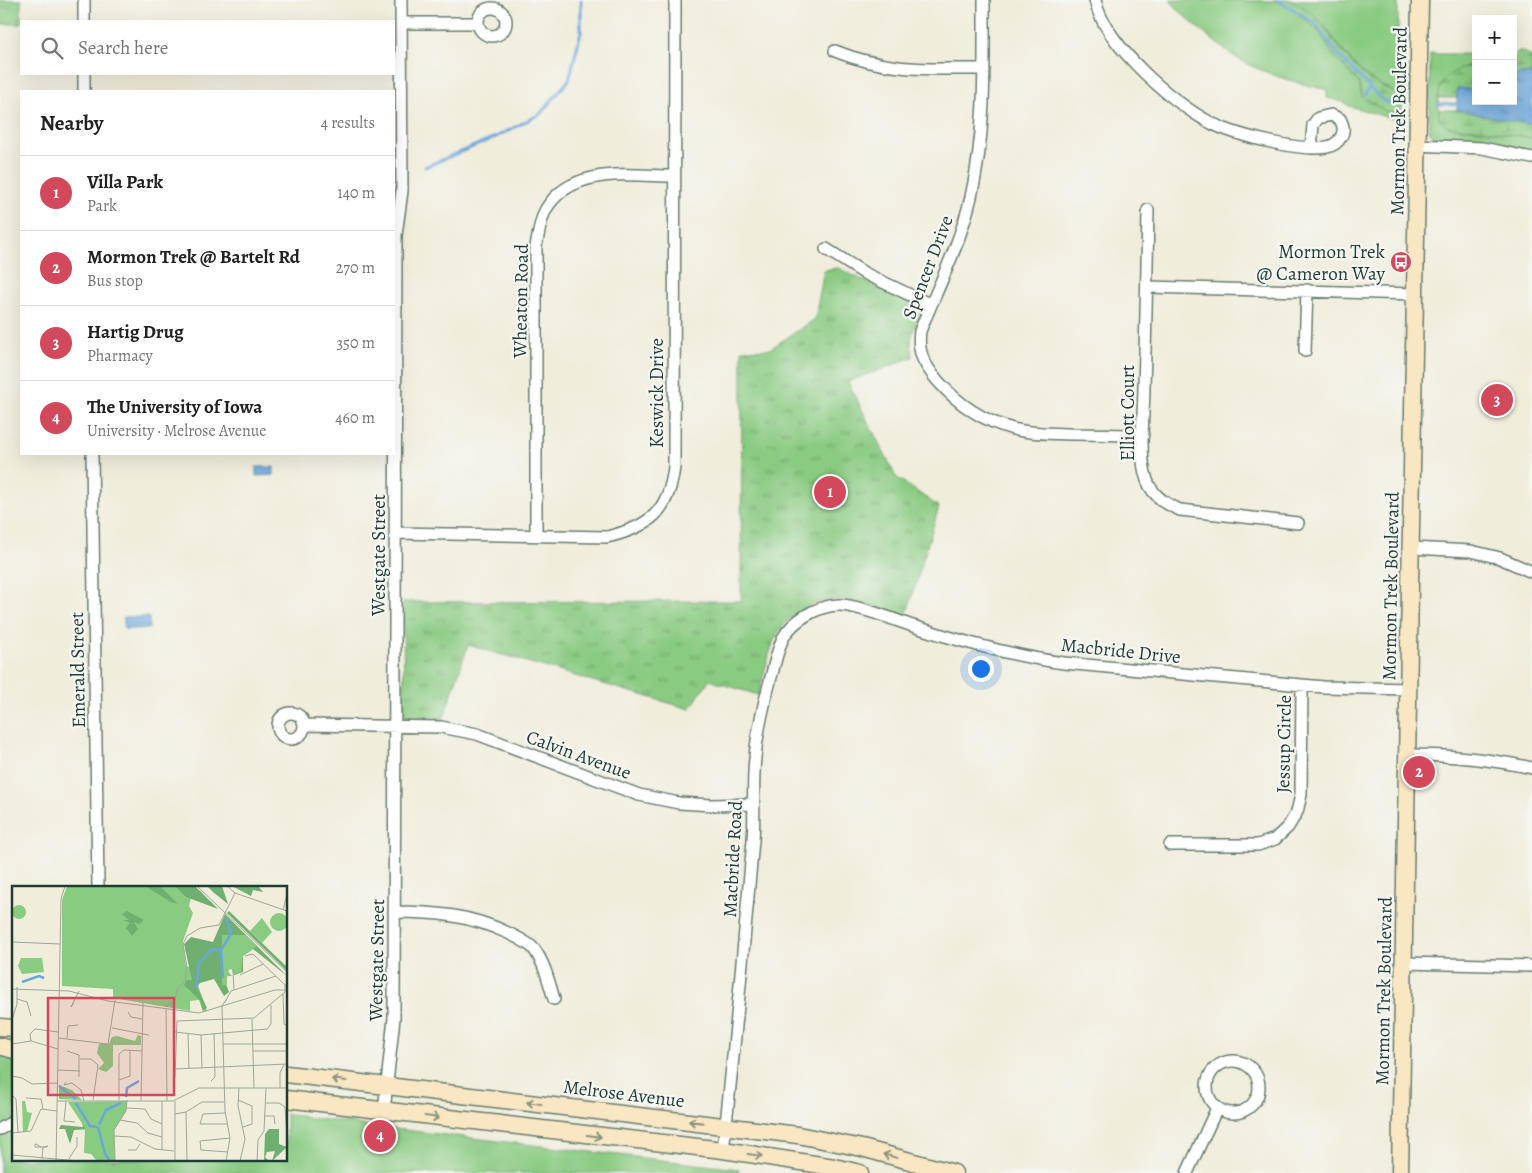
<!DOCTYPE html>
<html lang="en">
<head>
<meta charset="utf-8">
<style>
  body { margin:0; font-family:Alegreya,serif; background:#f6f6f6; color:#222 }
  .controls { position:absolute; right:15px; top:15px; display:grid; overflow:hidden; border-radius:0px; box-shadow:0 5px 20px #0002 }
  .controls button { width:45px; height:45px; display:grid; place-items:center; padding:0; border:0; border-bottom:1px solid #e0e0e0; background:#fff; color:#222; font:25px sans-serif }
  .you { position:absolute; left:980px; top:668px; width:18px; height:18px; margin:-12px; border:4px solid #fff; border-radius:50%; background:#1a73e8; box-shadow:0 0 0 8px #1a73e833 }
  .badge { display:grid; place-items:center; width:32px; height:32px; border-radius:50%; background:#d1495b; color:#fff; font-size:16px; font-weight:700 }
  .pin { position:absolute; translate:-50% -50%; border:2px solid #fff; box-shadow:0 1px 5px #0006 }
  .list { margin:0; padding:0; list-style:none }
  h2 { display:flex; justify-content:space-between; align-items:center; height:65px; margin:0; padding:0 20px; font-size:21px }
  h2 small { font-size:16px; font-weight:400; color:#767676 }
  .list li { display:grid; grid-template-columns:32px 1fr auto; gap:15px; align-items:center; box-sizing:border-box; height:75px; padding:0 20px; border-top:1px solid #e0e0e0 }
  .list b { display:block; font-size:19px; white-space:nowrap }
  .list p { margin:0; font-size:16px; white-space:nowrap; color:#767676 }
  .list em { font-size:16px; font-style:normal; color:#767676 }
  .icon { flex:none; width:28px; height:28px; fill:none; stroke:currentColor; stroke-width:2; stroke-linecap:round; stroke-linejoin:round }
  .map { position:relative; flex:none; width:1532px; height:1173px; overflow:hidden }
  .search { position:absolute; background:#fff; box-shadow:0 5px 20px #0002; left:20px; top:20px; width:375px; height:55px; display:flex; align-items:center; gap:12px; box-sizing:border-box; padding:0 18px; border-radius:0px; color:#767676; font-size:19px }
  .panel { position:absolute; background:#fff; box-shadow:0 5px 20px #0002; left:20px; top:90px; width:375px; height:365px; border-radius:0px }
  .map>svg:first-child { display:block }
  .green { fill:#8acb82; stroke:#54845b }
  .wetland { fill:url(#wetland-marsh); stroke:#54845b }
  .park { fill:url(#park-tufts); stroke:#54845b }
  .water { fill:url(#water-ripples); stroke:#457288 }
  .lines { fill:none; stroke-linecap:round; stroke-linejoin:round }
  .stream { stroke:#6ba6db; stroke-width:3 }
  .minor-casing { stroke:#687b6e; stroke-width:14 }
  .secondary-casing { stroke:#687b6e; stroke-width:19 }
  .minor { stroke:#fff; stroke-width:11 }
  .secondary { stroke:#f9e7c3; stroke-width:16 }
  .oneway { stroke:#8c927c }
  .labels { text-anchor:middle; stroke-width:4.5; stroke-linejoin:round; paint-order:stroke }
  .street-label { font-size:19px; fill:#1f3d34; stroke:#f6f6f2 }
  .poi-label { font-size:19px; fill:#1f3d34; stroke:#f6f6f2; text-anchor:end }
  .inset-river { fill:none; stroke:#6ba6db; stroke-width:2.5 }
  .inset-road { fill:none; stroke:#9ca798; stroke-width:1 }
  .view { fill:#d1495b; fill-opacity:0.15; stroke:#d1495b; stroke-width:2.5 }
  .inset-edge { fill:none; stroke:#1f3d34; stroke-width:2.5 }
</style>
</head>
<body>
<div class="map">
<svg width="1532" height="1173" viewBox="0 0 1532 1173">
  <defs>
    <pattern id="wetland-marsh" width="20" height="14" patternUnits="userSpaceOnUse" patternTransform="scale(1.25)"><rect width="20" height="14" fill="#8acb82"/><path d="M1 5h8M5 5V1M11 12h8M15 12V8" fill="none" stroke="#70a66b"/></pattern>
    <pattern id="park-tufts" width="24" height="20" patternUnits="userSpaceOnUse" patternTransform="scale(1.25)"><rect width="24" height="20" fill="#8acb82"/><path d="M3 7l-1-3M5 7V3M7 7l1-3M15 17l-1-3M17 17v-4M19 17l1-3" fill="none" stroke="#70a66b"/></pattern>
    <pattern id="water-ripples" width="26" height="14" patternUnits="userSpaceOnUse" patternTransform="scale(1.25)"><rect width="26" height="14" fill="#6ba6db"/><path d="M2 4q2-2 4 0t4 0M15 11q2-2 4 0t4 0" fill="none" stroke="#5788b2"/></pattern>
  </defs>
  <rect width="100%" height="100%" fill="#f6f6f2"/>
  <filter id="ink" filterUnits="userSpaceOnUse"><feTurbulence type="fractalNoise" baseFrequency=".02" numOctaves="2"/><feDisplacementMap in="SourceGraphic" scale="10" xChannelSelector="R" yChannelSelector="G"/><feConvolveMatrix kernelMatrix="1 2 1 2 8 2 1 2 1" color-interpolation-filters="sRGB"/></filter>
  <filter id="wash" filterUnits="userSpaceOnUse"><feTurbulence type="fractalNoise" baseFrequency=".0096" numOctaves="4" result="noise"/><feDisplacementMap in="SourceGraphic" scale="20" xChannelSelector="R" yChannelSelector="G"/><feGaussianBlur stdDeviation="1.12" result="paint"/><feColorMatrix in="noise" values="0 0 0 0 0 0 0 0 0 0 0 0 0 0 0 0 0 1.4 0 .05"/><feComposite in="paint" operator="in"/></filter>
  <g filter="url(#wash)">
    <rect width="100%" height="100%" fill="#f0eddb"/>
    <path class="green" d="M1170 0 1276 1 1291 8 1317 29 1335 57 1359 83 1362 96 1375 104 1390 89C1358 78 1343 49 1323 25 1314 14 1300 6 1288 0H1398V82C1404 95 1405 108 1397 120L1349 106 1343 102 1327 98V90C1297 83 1267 75 1240 60 1227 52 1215 42 1203 32 1191 22 1180 13 1170 0Z
      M1430 54H1476V63L1464 67 1441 85 1438 98 1440 120 1448 126 1456 128 1491 131 1532 138V151L1492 143 1439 140 1433 136 1429 130Z
      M0 1053 14 1056V1159H286V1114L369 1126 739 1169 738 1173H0Z"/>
    <path class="wetland" d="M1273 0C1278 0 1284 0 1289 0 1320 10 1333 44 1355 66 1361 72 1370 81 1379 85 1386 89 1393 91 1400 95L1399 109 1392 113 1385 111 1365 99 1362 96 1359 83 1335 57 1317 29 1291 8Z
      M1519 51H1522L1532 57V73L1513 75V55Z
      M1476 63V90L1458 88 1457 98H1438C1439 94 1439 89 1441 85 1446 73 1464 67 1476 63Z
      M1438 110H1457L1532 125V138L1491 131 1448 126 1440 120Z"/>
    <path class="park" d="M0 0H21V24H0Z
      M838 268 917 307C923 317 914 326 912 335 910 343 912 350 913 357L848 382 896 477 939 507 906 616C868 605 832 587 796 614 786 621 777 632 773 643 767 660 763 678 758 695L709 680 690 709 468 645 443 720 412 719 406 716 404 710 403 602 741 601 742 350 770 349 815 319 824 270Z"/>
    <path class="water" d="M1532 73V125L1457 110V88L1476 90V101H1513V75Z
      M256 467H274V475L256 476Z
      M124 617H149V629H124Z"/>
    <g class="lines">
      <path class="stream" d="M1278 0 1315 23 1339 56 1376 94 1385 102 1399 104
        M1365 95 1369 88
        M1438 104H1461
        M425 167 496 137 540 114 569 80 581 32V0"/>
    </g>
  </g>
  <g filter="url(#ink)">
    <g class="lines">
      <g class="minor-casing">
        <path id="minor" d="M984 0C984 66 986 132 971 197 960 244 938 287 920 331 917 353 924 364 937 380 957 403 983 421 1013 429 1031 434 1051 433 1070 434 1094 434 1119 435 1143 435
          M1095 0C1104 45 1180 111 1222 128 1245 137 1303 152 1327 147 1333 146 1338 142 1341 137 1345 130 1343 125 1340 119L1331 115 1318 118 1313 125 1311 148
          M478 22a14 14 0 1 1 28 0a14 14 0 1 1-28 0Z
          M84 21V0
          M402 23H478
          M835 51C887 72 929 69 984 69
          M84 74V91
          M1417 145 1482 148 1532 158
          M1148 210C1147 269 1146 327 1144 386 1144 411 1139 450 1145 473 1149 493 1163 503 1180 510L1298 523
          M826 249 864 273 931 305
          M1147 287 1415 294
          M1305 351 1307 290
          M92 454 98 887
          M395 533 607 537C649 527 669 512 674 467L675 0
          M536 535V246C539 233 540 220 546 209 572 165 632 176 674 176
          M1411 548 1471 551 1500 558 1532 572
          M278 726a13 13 0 1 1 26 0a13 13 0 1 1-26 0Z
          M304 725 441 727 477 734 639 795 679 803 712 805 754 804
          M1407 755C1449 755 1491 759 1532 768
          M1170 845H1258L1275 839 1288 827 1297 812 1301 795 1302 685
          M394 912C435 912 470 915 508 933 516 937 528 942 534 949 545 964 549 983 554 999
          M1404 963 1532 966
          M1207 1087a26 26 0 1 1 52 0a26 26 0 1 1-52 0Z
          M384 1111 394 1018 396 235 402 191 401 0
          M0 1129 14 1121
          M723 1150C735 1047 744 943 753 840 755 813 752 785 755 758 757 732 763 707 770 681 774 667 777 651 783 638 793 620 817 606 838 605 856 604 897 621 916 627 966 643 1013 656 1064 663L1324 687 1408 689
          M1187 1173 1217 1108"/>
      </g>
      <g class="secondary-casing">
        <path id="secondary" d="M0 1027 14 1028
          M0 1046 14 1050
          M286 1074 798 1135 862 1148 954 1173
          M286 1099 723 1150 834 1167 860 1173
          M1400 1173 1420 0"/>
      </g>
      <use href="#minor" class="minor"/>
      <use href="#secondary" class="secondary"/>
    </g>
    <defs><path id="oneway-shaft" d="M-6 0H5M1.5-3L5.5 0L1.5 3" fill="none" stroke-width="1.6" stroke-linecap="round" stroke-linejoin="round" transform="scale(1.25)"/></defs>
    <g class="oneway">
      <use href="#oneway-shaft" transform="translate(339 1080) rotate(-173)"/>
      <use href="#oneway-shaft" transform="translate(534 1103) rotate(-173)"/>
      <use href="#oneway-shaft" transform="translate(432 1117) rotate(7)"/>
      <use href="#oneway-shaft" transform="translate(696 1122) rotate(-174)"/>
      <use href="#oneway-shaft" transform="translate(594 1136) rotate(7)"/>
      <use href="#oneway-shaft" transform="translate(755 1155) rotate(8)"/>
      <use href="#oneway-shaft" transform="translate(890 1156) rotate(-165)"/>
    </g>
  </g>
  <defs>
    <g id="bus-disc" transform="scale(1.125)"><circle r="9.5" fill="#d1495b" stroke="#f6f6f2"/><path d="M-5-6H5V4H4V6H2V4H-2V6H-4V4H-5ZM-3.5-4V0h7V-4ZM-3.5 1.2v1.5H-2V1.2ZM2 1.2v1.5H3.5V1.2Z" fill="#fff"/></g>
  </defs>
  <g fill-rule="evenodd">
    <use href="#bus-disc" x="1401" y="262"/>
  </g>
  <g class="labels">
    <g class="street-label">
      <text transform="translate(1398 121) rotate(-89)" y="7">Mormon Trek Boulevard</text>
      <text transform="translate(927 267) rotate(-69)" y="7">Spencer Drive</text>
      <text transform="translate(520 301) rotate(-89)" y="7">Wheaton Road</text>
      <text transform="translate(656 393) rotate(-90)" y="7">Keswick Drive</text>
      <text transform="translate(1127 413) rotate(-90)" y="7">Elliott Court</text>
      <text transform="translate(378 555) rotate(-90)" y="7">Westgate Street</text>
      <text transform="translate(1390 586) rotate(-89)" y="7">Mormon Trek Boulevard</text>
      <text transform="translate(1121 650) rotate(6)" y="7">Macbride Drive</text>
      <text transform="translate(77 670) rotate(-91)" y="7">Emerald Street</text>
      <text transform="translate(1283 744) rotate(-89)" y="7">Jessup Circle</text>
      <text transform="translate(579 754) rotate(20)" y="7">Calvin Avenue</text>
      <text transform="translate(732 859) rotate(-87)" y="7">Macbride Road</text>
      <text transform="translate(376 960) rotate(-89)" y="7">Westgate Street</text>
      <text transform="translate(1383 991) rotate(-89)" y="7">Mormon Trek Boulevard</text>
      <text transform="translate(624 1093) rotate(7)" y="7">Melrose Avenue</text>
    </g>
    <g class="poi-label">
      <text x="1385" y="258">Mormon Trek<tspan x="1385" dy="22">@ Cameron Way</tspan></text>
    </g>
  </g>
  <g transform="translate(12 886)">
    <rect width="275" height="275" fill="#f0eddb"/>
    <path d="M55 0H182L177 20 181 27 171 55 174 80 180 82 195 125 191 126 187 114 178 115V125L101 112V103L50 100V14ZM0 26a7 7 0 1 1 14 0a7 7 0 1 1-14 0ZM258 36a9 9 0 1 1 18 0a9 9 0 1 1-18 0ZM250 32 260 46 250 57 238 45ZM9 72H30L32 86 10 88 6 80ZM47 199 60 204 70 214 47 213Z" fill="#8acb82"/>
    <path d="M133 0H148L166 18 159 16ZM163 0H183L206 23 174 11ZM195 0H210L216 18 201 6ZM220 0H246L251 6 241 4 239 10ZM115 25 132 34 127 38 122 36 126 43 120 50 114 42 118 37 111 34H117L110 28ZM217 25 275 81V85L215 27ZM213 28 275 90 241 63 231 70V86L222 89 219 80 217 81 214 98 217 106 212 110 202 93 188 97 185 101 195 122 191 124 188 114 172 99 175 94H180L172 58 179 51 201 56ZM101 218 93 225 87 239 93 266 99 275 85 274 81 270 90 260 88 246 79 243 62 244 58 258 53 243H47L49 239 71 241 68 229 72 224 77 227V221L90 223V227L81 228 89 230 92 222ZM257 243H267V258L275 261 260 275 263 265 255 266 253 271 257 275H252L253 248Z" fill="#6faf70"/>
    <path d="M210 49H233L245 60 231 70 229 86 222 88 221 83 215 84 220 90H215V99H210ZM126 149 129 150V159H101V180L94 186 86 183 92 177 85 167 87 158H97L100 151 105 150 123 155ZM10 215H13L15 226 20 227 15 246H11ZM115 215 114 225 102 244 103 275H85L79 268 72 267 73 242 56 216Z" fill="#8acb82"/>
    <path class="inset-river" d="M209 64 211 92M10 96 27 90 32 92M184 102 187 77 200 63 209 64 219 48 214 32M47 200 64 213M114 211 115 202 127 195M64 217 78 240 85 241M87 239 94 224 109 217M86 241 93 268 98 275"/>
    <path class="inset-road" d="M185 0 275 86M215 0 223 7 275 25M271 24 275 8M0 56 48 58M233 70 241 68 274 100M221 85 222 104M228 89 251 78M0 103 57 105 96 115 187 127 263 104H275M271 108 272 138 275 140M5 113 15 116 19 130M213 116 219 105 264 90M62 117 59 121 67 105M153 120 163 115 165 103 173 95 175 81 171 58 175 50 188 42 207 39 223 7M154 123 155 215M116 126 119 131 130 133M240 133 242 202M0 134 5 118V101M100 142 137 149M163 146 189 149 255 143 259 138V119M176 148 177 183M189 149 190 182M46 152 96 158 103 114M55 152 56 140 66 139M19 155 18 148 23 143 46 146M19 155 46 163M0 158 19 155M211 158H275M55 165 67 169V191M241 165H275M68 173H79L86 179 81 214M163 183 275 178M46 184 68 185M0 190 10 192 20 198 45 197M163 191 165 135 242 132 273 106V99M107 194 118 190V164M199 195 203 191 202 147M54 196 52 199 60 197 69 204 72 215M227 202 226 220 233 253 228 275M268 202V187L272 178M0 209 4 213 6 247M14 212 29 213 31 223M107 214V168L112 164 130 165M226 214 240 220V238L231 241M45 215H161L187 202H275M54 215 52 235 63 236M129 215 131 117M254 217H267L273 221 275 250M115 222 133 223 139 233 150 238M174 226 175 275M213 227 191 228 188 238H215M163 228 174 226 190 216H212M252 230H262L263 238M108 234 125 237 136 247 150 251M0 247 19 245 29 223 45 225M102 250 119 251 143 263 162 265M23 258H24L29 261H23ZM29 261H35L36 260 31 261 30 273M116 264H124L128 258M150 264V215M216 266 189 264 188 255 218 252M0 269 66 275M57 273 65 260V251M44 275 49 13 53 0M103 275 102 244 114 225 115 214M163 275V215M214 275 218 252 213 225 210 120 214 114M245 275 246 254 252 245 254 202"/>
    <path class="view" d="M36 112H162V209H36Z"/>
    <rect width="275" height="275" class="inset-edge"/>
  </g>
</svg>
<div class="controls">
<button>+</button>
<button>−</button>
</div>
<div class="you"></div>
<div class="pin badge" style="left:830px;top:492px">1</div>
<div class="pin badge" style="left:1419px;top:772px">2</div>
<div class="pin badge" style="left:1497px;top:400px">3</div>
<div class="pin badge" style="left:380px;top:1136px">4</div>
<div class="search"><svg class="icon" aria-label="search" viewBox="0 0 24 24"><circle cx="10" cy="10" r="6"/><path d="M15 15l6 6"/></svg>Search here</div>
<section class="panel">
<h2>Nearby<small>4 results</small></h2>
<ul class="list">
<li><span class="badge">1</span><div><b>Villa Park</b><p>Park</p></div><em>140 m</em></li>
<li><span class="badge">2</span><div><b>Mormon Trek @ Bartelt Rd</b><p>Bus stop</p></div><em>270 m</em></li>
<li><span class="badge">3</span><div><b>Hartig Drug</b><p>Pharmacy</p></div><em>350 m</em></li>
<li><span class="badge">4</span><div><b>The University of Iowa</b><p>University · Melrose Avenue</p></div><em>460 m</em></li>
</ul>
</section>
</div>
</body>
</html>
